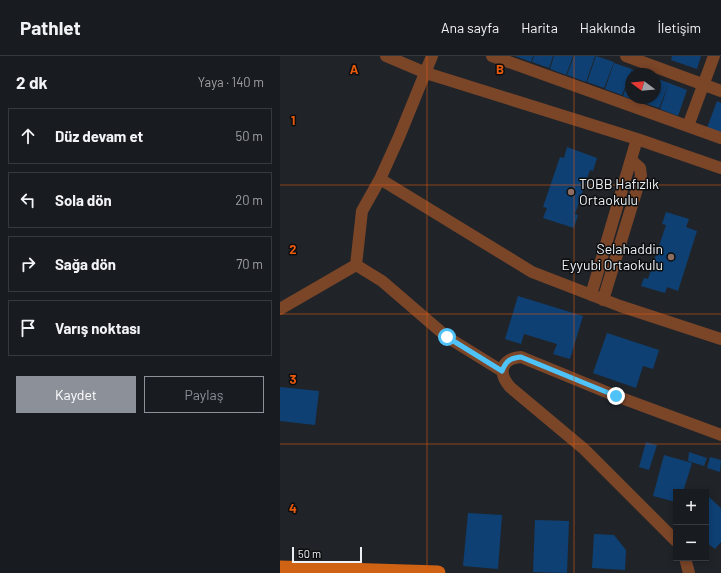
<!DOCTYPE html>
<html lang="tr">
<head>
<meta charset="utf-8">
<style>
  body { margin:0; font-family:Barlow,sans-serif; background:#25282c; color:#f1f3f6 }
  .controls { position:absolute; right:12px; bottom:12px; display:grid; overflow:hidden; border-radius:0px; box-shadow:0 2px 6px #0003 }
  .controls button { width:36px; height:36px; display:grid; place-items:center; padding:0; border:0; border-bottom:1px solid #36393d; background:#181b1f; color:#f1f3f6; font:20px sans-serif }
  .compass { position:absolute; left:345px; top:12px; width:36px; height:36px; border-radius:50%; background:#181b1f; box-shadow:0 2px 6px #0003; rotate:286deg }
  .scale { position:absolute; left:12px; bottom:10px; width:70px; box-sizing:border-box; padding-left:4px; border:2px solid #eef1f4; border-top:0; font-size:11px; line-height:14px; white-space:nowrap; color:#eef1f4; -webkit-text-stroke:3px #0b0d0f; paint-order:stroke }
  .stop { position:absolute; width:12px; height:12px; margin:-9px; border:3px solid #4fc3f7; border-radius:50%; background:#fff }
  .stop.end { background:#4fc3f7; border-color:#fff; box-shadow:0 1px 4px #0008 }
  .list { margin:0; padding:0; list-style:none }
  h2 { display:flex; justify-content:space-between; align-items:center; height:52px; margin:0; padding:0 16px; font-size:17px }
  h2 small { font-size:13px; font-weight:400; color:#9fa1a4 }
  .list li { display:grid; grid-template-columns:26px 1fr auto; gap:12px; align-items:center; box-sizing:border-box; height:56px; margin:0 8px 8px; padding:0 8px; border:1px solid #36393d; border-radius:0px }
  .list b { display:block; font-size:15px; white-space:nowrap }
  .list em { font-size:13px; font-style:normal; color:#9fa1a4 }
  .actions { display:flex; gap:8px; padding:12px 16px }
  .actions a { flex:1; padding:9px 0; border:1px solid #8c9099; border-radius:0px; text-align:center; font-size:14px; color:#8c9099 }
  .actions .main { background:#8c9099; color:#fff }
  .icon { flex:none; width:22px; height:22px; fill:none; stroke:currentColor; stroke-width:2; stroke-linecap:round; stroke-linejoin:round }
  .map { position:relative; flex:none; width:441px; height:517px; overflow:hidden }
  header { display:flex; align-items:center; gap:24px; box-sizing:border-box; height:56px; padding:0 20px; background:#181b1f; border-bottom:1px solid #36393d }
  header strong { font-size:19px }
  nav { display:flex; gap:22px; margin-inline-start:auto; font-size:14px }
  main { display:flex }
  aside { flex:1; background:#181b1f }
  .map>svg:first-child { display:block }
  .building { fill:#0e4074 }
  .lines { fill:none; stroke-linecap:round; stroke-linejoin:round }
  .minor { stroke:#7b4528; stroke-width:12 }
  .major { stroke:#d06214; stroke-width:15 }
  .route { stroke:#4fc3f7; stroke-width:5 }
  .grid { fill:none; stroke:#e8590c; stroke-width:1; stroke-opacity:0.55 }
  .education-dot { fill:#8d6e63; stroke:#0b0d0f; stroke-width:1.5 }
  .labels { text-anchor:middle; stroke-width:3; stroke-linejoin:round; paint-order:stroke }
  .poi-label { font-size:14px; fill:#eef1f4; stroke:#0b0d0f; text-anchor:start }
  .grid-label { font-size:13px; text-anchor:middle; font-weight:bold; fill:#e8590c; stroke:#0b0d0f; stroke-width:3; stroke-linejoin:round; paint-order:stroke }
</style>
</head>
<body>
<header>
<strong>Pathlet</strong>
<nav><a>Ana sayfa</a><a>Harita</a><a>Hakkında</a><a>İletişim</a></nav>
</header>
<main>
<aside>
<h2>2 dk<small>Yaya · 140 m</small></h2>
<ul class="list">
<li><svg class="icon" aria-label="ahead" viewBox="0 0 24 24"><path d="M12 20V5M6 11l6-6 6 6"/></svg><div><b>Düz devam et</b></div><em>50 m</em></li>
<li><svg class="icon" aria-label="left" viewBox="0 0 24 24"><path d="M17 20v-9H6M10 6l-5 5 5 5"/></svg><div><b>Sola dön</b></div><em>20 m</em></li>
<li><svg class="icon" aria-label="right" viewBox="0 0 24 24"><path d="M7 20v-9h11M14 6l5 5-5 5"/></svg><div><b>Sağa dön</b></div><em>70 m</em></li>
<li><svg class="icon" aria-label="arrive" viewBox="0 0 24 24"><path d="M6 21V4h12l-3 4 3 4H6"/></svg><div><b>Varış noktası</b></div></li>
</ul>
<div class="actions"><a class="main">Kaydet</a><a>Paylaş</a></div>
</aside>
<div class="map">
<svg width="441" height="517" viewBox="0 0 441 517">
  <rect width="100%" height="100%" fill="#202429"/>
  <path class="building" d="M235 0H253L251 6Z
    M254 0H273L269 12 252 6Z
    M274 0H293L286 19 270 13Z
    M294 0H315L306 26 287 19Z
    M316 0 334 6 324 32 307 26Z
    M392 0H421L417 13 391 4Z
    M334 7 352 13 342 39 325 33Z
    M352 14 364 18H351Z
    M351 18V42H362L360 46 343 40Z
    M375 22 389 27 379 52 361 46 363 42H375Z
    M389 27 407 34 398 60 380 53Z
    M437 45 441 47V77L427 72Z
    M287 91 317 102 313 115 310 114 295 158 298 159 294 172 263 162 267 152 263 151 280 101 284 102Z
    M386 156 409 163 406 171 417 175 398 235 387 231 385 237 361 230 364 222 368 223 386 169 382 168Z
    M238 240 303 260 290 303 273 298 277 288 244 278 241 288 225 283Z
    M327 277 379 294 373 313 363 310 356 332 313 317Z
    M0 331 39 335 35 369 0 365Z
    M366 386 377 389 369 414 359 411Z
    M409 396 427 402 424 410 408 405Z
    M384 399 412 407 403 436H396V446L373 440Z
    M430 401 441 404 440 416 427 412Z
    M429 441 441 452V486L435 493 426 486V444Z
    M188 457 222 459 218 513 183 510Z
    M255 464 289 465 287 517 253 516Z
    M314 478 334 479 346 494 345 514 312 512Z"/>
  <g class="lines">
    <path class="minor" d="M106 0 146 17 357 83 441 112
      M212 0 441 82
      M346 0 441 35
      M408 70 434 0
      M100 123 252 216 340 250 441 283
      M76 209 102 225 167 281 222 315
      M311 239 357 83
      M323 244 361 120 360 112 351 104
      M0 253 76 209 82 155 100 123 119 81 152 0
      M396 485 304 393 230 331C218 317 220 303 241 301L336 340 441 379
      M405 502 409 517"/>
    <path class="major" d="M0 512 158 517"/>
  </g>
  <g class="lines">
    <path class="route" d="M167 281 222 315C226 305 230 302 241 301L336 340"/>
  </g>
  <path class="grid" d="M147 0V517M294 0V517M0 129H441M0 258H441M0 388H441"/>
  <g class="education-dot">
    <circle cx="291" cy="136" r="4"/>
    <circle cx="391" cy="201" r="4"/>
  </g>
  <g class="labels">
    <g class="poi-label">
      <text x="299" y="133">TOBB Hafızlık<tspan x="299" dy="16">Ortaokulu</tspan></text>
      <text x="383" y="198" text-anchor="end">Selahaddin<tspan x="383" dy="16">Eyyubi Ortaokulu</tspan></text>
    </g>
  </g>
  <g class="grid-label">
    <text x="74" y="18">A</text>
    <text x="220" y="18">B</text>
    <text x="13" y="69">1</text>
    <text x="13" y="198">2</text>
    <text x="13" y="328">3</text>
    <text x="13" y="457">4</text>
  </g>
</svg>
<div class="controls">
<button>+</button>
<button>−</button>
</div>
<svg class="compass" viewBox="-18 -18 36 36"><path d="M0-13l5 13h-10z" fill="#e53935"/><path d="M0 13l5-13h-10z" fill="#9fa1a4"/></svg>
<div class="scale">50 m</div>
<div class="stop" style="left:167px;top:281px"></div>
<div class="stop end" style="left:336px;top:340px"></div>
</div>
</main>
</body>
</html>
